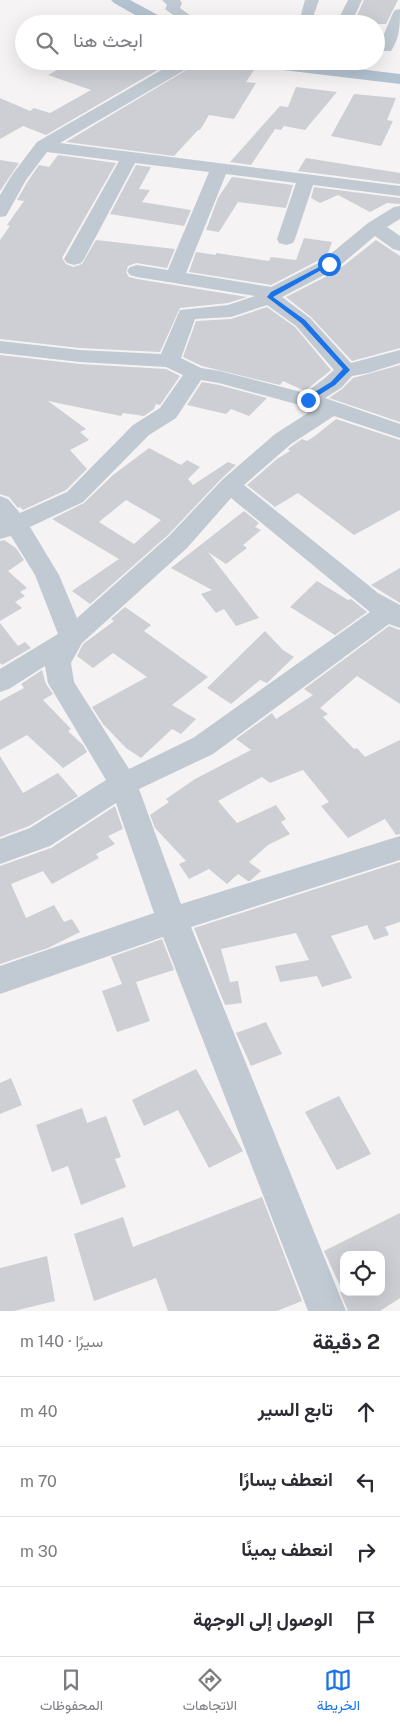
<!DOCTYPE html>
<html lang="ar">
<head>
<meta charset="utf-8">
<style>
  body { margin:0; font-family:"Public Sans",Vazirmatn,sans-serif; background:#f7f7f7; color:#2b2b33; direction:rtl }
  .controls { position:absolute; right:15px; bottom:15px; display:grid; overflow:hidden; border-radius:10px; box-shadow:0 5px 20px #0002 }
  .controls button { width:45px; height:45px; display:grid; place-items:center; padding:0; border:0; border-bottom:1px solid #e1e1e2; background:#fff; color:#2b2b33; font:25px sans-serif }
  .stop { position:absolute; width:15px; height:15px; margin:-11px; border:4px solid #1a73e8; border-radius:50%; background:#fff }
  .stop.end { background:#1a73e8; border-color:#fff; box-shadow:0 1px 5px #0008 }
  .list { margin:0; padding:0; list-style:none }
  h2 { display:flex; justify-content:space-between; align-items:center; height:65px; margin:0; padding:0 20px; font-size:21px }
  h2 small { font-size:16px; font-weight:400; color:#7c7c81 }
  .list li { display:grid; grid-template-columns:32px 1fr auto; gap:15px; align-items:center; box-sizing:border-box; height:70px; padding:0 20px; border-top:1px solid #e1e1e2 }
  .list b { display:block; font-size:19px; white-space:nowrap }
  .list em { font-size:16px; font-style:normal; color:#7c7c81 }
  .icon { flex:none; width:28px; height:28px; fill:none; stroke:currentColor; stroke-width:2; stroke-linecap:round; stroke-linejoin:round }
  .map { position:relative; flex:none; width:400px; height:1311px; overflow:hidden; direction:ltr }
  .search { position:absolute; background:#fff; box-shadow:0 5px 20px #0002; left:15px; right:15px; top:15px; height:55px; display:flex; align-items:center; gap:12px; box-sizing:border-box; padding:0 18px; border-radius:28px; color:#7c7c81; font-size:19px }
  .sheet { height:345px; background:#fff }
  nav { display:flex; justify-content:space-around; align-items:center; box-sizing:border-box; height:70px; border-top:1px solid #e1e1e2; background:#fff; font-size:14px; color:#7c7c81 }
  nav a { display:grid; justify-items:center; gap:2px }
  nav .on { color:#1a73e8 }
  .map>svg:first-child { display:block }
  .building { fill:#cdcfd5; fill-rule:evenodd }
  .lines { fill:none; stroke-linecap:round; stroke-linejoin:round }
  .minor { fill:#c1cad2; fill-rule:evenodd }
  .major { fill:#b3c2d1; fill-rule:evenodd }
  .route { fill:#1a73e8 }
</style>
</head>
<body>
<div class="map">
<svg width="400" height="1311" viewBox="0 0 400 1311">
  <rect width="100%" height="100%" fill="#f5f3f3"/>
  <path class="building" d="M364 0H398L386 24H353Z
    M74 61H173L46 135 23 126 0 139V98L30 111 34 108 50 113 91 90 48 75Z
    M198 63 254 70 246 82 256 83 234 119 209 115 200 130H198L174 156 66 142Z
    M296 87 337 92 305 130 284 126 281 130 275 129 251 165 230 162 280 106 288 107Z
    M354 94 396 98 387 120 393 121 381 146 331 136Z
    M58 155 116 163 62 258 66 264 73 267 82 264 96 240 175 249 167 268 136 263 128 266 126 272 129 277 137 279 247 297 228 303 180 308 160 352 80 348 0 339V240L10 226 7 225 24 201 17 200 28 181 39 165 49 167Z
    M306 158 400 173V184L298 171Z
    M0 160 19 163 0 191Z
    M136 165 151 167 139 189 150 190 142 202 191 210 184 226 110 214Z
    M232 177 293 185 286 208 238 202 219 232 206 230 218 198Z
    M314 187 400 198V204L387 203 370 212 338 195 320 203 311 198Z
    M304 238 332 242 328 253 321 259 271 285 189 272 196 252 216 255V253L269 261 271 257 296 260Z
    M376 240 400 256V348L352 361 311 317 286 297 337 271Z
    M267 307 295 327 331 370 305 391 283 381 280 385 202 366 183 357 196 321 231 319Z
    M0 355 80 364 166 369 180 376 160 405 156 404 154 409 144 416 123 413 121 416 48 401 86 429 80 432 89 440 70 450 87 469 66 490 23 510 20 507 18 508 9 497 0 494Z
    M400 365V422L329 398 342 389 353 378Z
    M202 382 219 385 267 398 249 416 231 409 226 414 187 405Z
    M336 419 400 440V510L354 535 298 493 275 507 247 485 277 459 290 451 288 449 292 446 302 439 307 441 315 436Z
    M149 448 181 465 187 460 200 467 188 479 193 485 228 462 236 465 221 479 168 535 90 604 72 591 119 559 52 519 84 503 113 475ZM126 500 161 520 134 544 99 522Z
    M244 511 259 523 255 527 261 530 243 545 247 548 226 564 208 552 259 618 236 626 224 609 216 613 201 594 212 590 171 568Z
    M4 540 16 548 24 560 8 571 27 588 20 592 25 596 15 602 22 608 0 621V541Z
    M400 568V603L371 585Z
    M317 581 348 600 351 599 367 612 335 635 290 607Z
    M125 607 151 625 144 631 208 677 172 705 196 719 181 734 172 729 141 758 126 748 103 724 92 707 147 677 113 653 93 668 77 656 83 644 114 621 111 619Z
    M0 623 18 646 25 642 31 648 2 665 0 663Z
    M389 626 400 630V704L357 676 320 708 328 714 323 717 354 749 357 748 365 757 400 740V834L396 835 385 819 348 838 321 806 329 802 303 770 270 783 262 777 218 801 237 823 276 805 286 819 281 822 290 834 268 845 249 862 261 871 250 881H248L238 874 227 884 209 869 189 879 179 864 186 861 155 828 150 815 169 802 166 799 195 779 251 750 236 739 272 713 276 719 313 695 304 689Z
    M265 631 283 650 294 657 267 683 260 680 231 704 207 688Z
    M42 670 46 684 53 694 43 700 71 729 68 731 83 745 87 752 63 768 27 735 0 750V701L24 688 21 684Z
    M0 756 23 793 58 773 78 796 29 826 0 837Z
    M115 806 123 829 108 836 115 844 96 854 99 858 52 884 43 871 11 884 26 918 54 905 64 922 72 919 80 932 48 948 0 964V866L51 848Z
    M400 862V922L385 927 389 935 374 940 367 925 331 936 352 978 322 987 317 976 280 982 275 966 309 960 296 933 221 949 230 982 238 981 242 1003 225 1005 194 928Z
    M162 939 174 970 136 982 150 1021 117 1032 102 991 122 984 111 957Z
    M266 1022 282 1054 251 1066 236 1033Z
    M196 1069 243 1151 209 1168 178 1110 144 1126 132 1100Z
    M11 1078 22 1105 0 1114V1083Z
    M339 1096 371 1154 337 1170 305 1112Z
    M82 1108 87 1123 106 1116 121 1157 115 1159 126 1187 81 1205 68 1166 52 1172 36 1125Z
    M262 1197 302 1301 277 1311H168L156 1278 94 1301 74 1234 123 1217 133 1247Z
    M400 1213V1298L380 1311H348L340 1292H343L324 1251ZM344 1255H381V1292H344Z
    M47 1256 55 1301 14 1311H0V1268Z"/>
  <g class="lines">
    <path class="minor" d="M162 0H180L182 3 180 8 195 19 194 24H179L180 20 165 9 167 5Z
      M305 0H319L313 17H303L301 14Z
      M348 0H362L351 24H336Z
      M400 9C400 24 400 38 391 51H381L378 48 393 13 395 10Z
      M177 61H197L195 64 60 143 400 186V196L313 185 295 239 293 243 286 245 279 243 277 239 296 183 226 174 186 273 271 287 322 261 368 223 394 207 400 206V219L387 227 400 236V251L393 249 375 236 336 269 282 297 310 318 351 363 400 350V363L368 373 352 376 341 388 325 398 400 424V438L334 416 291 444 244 485 378 593 400 605V628L389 624 213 754 139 789 181 904 400 836V860L191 927 346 1311H308L163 937 0 994V966L154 913 116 803 50 846 0 864V839L30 828 106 780 48 683 45 666 9 689 0 692V669L58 634 35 575 11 536 0 539V496L8 499 20 513 67 492 133 425 160 408 183 375 166 367 80 362 0 353V341L80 350 161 354 180 310 228 305 255 296 137 277 130 275 127 271 130 267 137 265 168 270 209 172 135 163 84 259 81 263 74 265 67 263 64 259 119 161 47 152 26 180 6 216 0 217V195L12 175 37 142ZM267 305 296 326 334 370 325 378 305 393 220 371 201 368 181 358 195 319 231 317ZM201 380 219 383 314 409 275 434 222 480 169 536 77 618 59 575 30 527 83 502 149 435 176 418ZM231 498 370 612 193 738 129 769 74 682 71 663 82 643 187 548Z
      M317 61H333L326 73H314L312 70Z"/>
    <path class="major" d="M111 0H130L169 21 171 24H151L114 3Z
      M241 61H292L400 74V84L249 66 243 64Z"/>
  </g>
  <path class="route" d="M327 263 332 264 273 297 305 320 350 370 335 385 308 402 305 401V398L331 382 343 369 301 323 267 297 271 292Z"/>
</svg>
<div class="controls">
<button><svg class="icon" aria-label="locate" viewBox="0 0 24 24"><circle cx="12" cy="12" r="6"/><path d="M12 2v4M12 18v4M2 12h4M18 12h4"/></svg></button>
</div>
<div class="stop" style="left:329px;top:264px"></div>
<div class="stop end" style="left:308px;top:400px"></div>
<div class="search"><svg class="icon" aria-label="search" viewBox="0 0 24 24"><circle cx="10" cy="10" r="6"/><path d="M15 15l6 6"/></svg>ابحث هنا</div>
</div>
<section class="sheet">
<h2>2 دقيقة<small>سيرًا · 140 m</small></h2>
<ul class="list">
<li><svg class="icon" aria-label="ahead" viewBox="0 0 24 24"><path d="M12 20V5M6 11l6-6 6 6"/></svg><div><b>تابع السير</b></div><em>40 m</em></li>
<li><svg class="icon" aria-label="left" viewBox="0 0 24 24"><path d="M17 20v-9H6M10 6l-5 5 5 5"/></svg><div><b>انعطف يسارًا</b></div><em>70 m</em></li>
<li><svg class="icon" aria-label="right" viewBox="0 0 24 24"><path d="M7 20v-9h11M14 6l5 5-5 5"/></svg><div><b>انعطف يمينًا</b></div><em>30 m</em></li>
<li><svg class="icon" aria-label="arrive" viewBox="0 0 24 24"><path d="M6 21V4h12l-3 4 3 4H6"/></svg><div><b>الوصول إلى الوجهة</b></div></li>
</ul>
</section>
<nav>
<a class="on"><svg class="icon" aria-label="map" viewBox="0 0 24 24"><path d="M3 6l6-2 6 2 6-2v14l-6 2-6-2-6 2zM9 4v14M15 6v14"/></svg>الخريطة</a>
<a><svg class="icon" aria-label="directions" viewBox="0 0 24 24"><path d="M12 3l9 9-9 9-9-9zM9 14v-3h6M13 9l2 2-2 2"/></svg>الاتجاهات</a>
<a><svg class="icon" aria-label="saved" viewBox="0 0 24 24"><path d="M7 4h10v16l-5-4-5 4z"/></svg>المحفوظات</a>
</nav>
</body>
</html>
